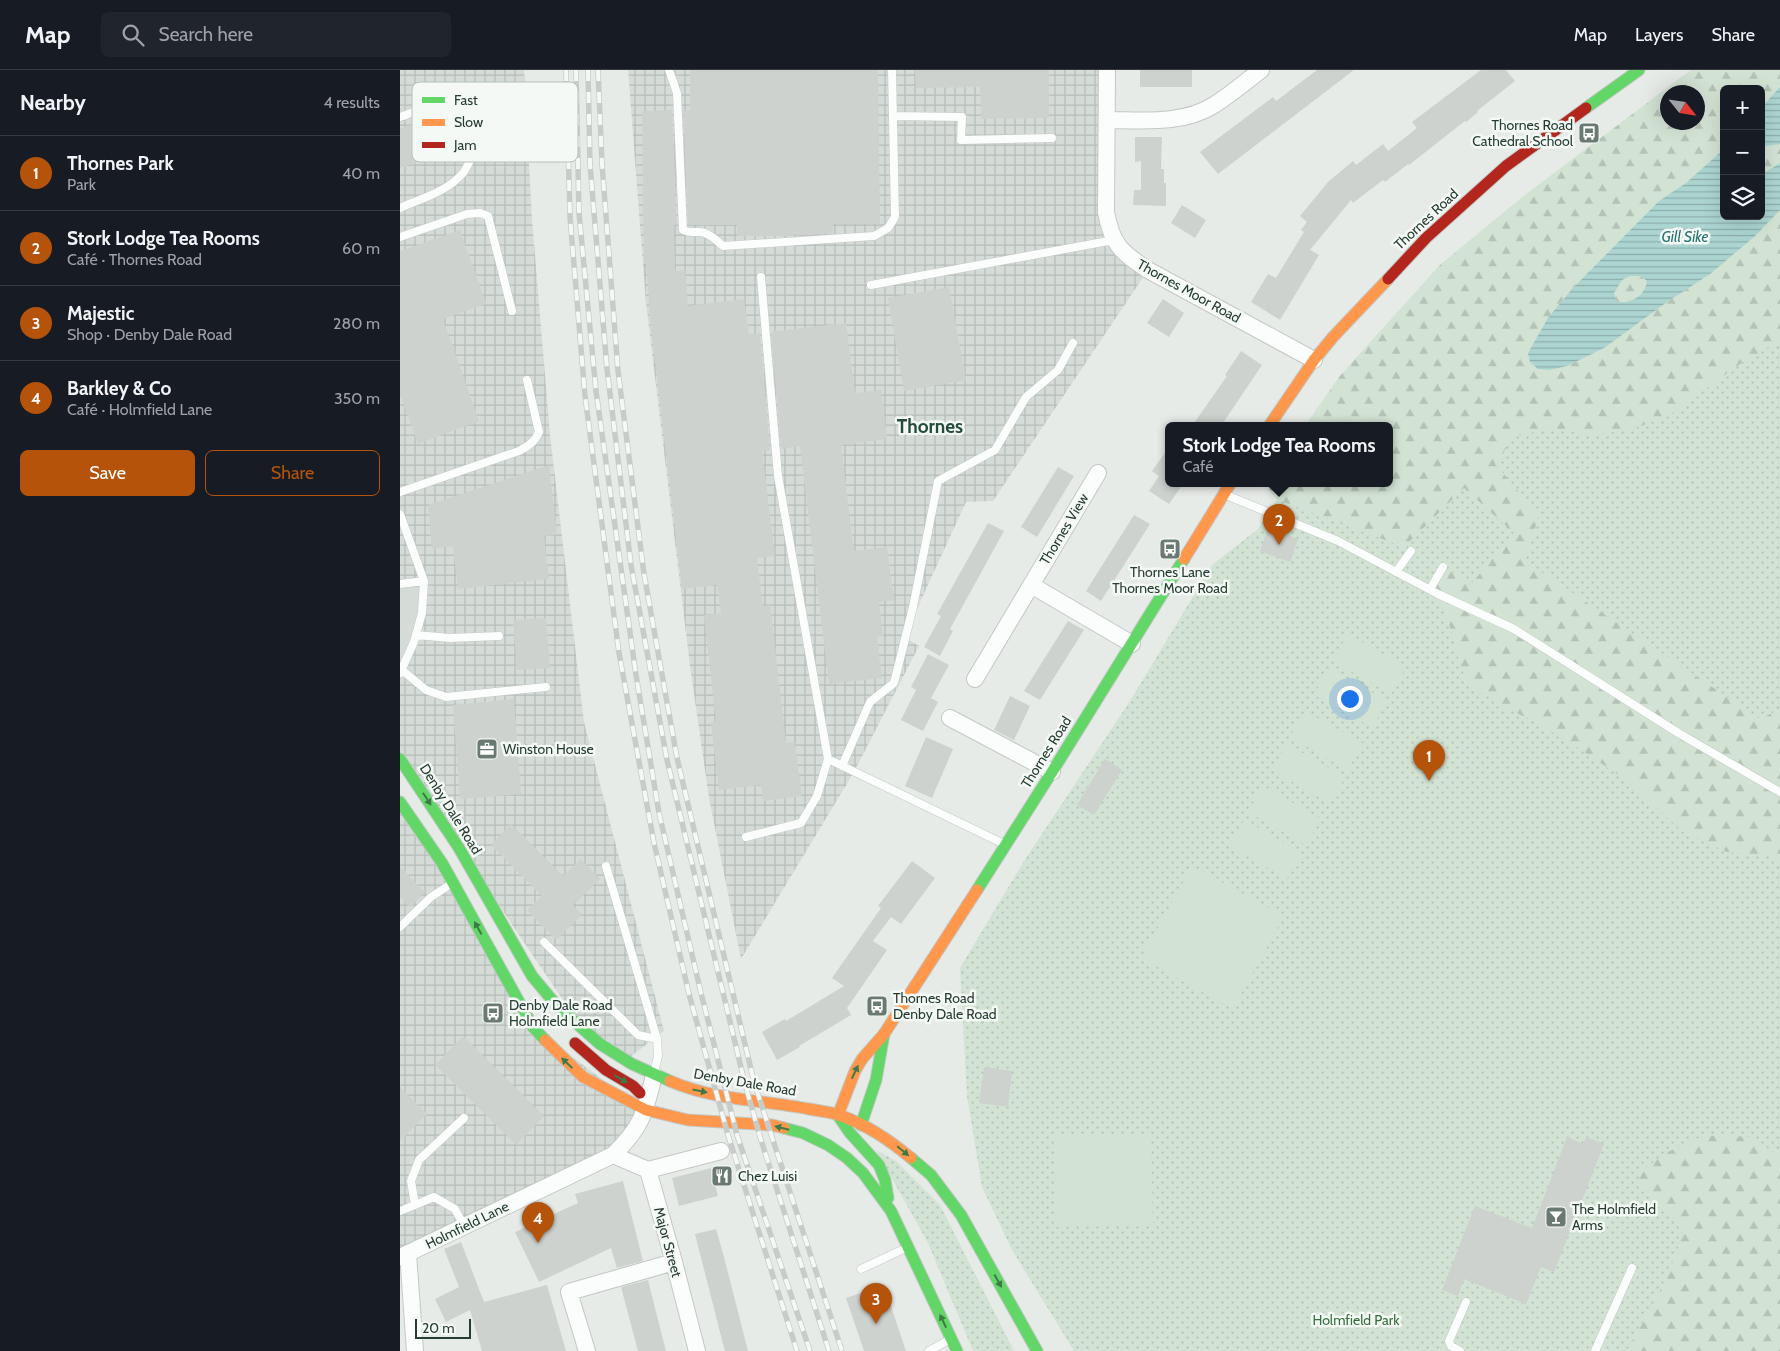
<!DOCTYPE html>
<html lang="en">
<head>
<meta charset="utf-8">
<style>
  body { margin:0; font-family:Cabin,sans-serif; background:#20242c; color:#f1f3f6 }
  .controls { position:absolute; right:15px; top:15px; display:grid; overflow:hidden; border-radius:8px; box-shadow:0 5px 20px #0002 }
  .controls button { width:45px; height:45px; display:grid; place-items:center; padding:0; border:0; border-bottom:1px solid #363941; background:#171b24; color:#f1f3f6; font:25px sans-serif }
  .compass { position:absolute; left:1260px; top:15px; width:45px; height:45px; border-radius:50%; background:#171b24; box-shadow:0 5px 20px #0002; rotate:120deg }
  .scale { position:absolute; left:15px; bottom:12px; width:56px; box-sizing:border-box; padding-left:5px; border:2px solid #263d32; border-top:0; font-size:14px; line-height:18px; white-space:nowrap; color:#263d32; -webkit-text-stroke:4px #f5f9f6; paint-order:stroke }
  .you { position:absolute; left:949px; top:628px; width:18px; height:18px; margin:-12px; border:4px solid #fff; border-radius:50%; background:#1a73e8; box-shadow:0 0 0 8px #1a73e833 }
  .badge { display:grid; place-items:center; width:32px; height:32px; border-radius:50%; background:#b45309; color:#fff; font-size:16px; font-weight:700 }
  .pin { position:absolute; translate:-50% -41px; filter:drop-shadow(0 1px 2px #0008) }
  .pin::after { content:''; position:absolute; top:26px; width:18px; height:15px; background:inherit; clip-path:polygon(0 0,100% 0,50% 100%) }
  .popup { position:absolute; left:765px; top:352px; width:228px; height:65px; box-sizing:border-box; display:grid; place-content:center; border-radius:8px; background:#171b24; filter:drop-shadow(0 1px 4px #0005); font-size:16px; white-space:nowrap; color:#9ea1a6 }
  .popup b { font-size:19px; color:#f1f3f6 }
  .popup::after { content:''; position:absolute; left:50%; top:100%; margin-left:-10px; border:10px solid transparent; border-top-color:#171b24 }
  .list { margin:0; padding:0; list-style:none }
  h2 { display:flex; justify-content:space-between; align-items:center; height:65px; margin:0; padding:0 20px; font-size:21px }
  h2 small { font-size:16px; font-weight:400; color:#9ea1a6 }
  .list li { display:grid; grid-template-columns:32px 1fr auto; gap:15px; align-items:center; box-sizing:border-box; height:75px; padding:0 20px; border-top:1px solid #363941 }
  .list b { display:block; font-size:19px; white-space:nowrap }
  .list p { margin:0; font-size:16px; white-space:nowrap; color:#9ea1a6 }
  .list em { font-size:16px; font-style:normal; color:#9ea1a6 }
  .actions { display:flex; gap:10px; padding:15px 20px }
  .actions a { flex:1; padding:11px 0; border:1px solid #b45309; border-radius:8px; text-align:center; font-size:18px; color:#b45309 }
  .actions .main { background:#b45309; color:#fff }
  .icon { flex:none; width:28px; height:28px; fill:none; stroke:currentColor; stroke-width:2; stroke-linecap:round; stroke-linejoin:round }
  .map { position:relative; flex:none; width:1380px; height:1281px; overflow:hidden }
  header { display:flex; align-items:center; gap:30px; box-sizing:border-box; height:70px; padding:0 25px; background:#171b24; border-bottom:1px solid #363941 }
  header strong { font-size:24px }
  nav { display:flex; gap:28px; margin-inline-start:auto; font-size:18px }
  .search { width:350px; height:45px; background:#20242c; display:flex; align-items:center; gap:12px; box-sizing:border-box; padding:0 18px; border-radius:8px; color:#9ea1a6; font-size:19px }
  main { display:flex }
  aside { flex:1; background:#171b24 }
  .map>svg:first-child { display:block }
  .built { fill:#d5dcd7 }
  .industrial { fill:url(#industrial-grid) }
  .green { fill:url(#green-dots); fill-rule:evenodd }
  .forest { fill:url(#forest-firs); fill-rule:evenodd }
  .pitch { fill:#d2e2d3 }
  .water { fill:url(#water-rules); fill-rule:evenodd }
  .building { fill:#cdd2cf }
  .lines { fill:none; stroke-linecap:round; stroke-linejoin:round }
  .lane-casing { stroke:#c4c8c5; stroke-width:9 }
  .street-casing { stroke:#c4c8c5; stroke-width:18 }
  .fast-casing { stroke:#c2c8c5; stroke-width:13 }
  .slow-casing { stroke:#c2c8c5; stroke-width:13 }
  .jam-casing { stroke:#c2c8c5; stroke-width:13 }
  .lane { stroke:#fbfcfc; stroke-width:8 }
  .street { stroke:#fbfcfc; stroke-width:16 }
  .fast { stroke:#63d668; stroke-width:11 }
  .slow { stroke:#ff974d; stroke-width:11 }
  .jam { stroke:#b3261e; stroke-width:11 }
  .rail-casing { stroke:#c8ccc9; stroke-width:5.5 }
  .rail { stroke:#f5f9f6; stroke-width:4; stroke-dasharray:11; stroke-linecap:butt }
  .oneway { fill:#3e7a48 }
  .labels { text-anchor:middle; stroke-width:5; stroke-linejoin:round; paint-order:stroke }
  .poi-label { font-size:14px; fill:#263d32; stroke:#f5f9f6; text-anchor:start }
  .street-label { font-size:14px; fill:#263d32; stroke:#f5f9f6 }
  .park-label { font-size:14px; fill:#34703f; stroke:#f5f9f6 }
  .water-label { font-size:15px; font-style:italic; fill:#257370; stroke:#f5f9f6 }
  .district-label { font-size:19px; font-weight:bold; fill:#234d3a; stroke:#f5f9f6 }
  .key { fill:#f5f9f6; stroke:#b7c1bb; stroke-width:1 }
  .key-label { font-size:14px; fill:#263d32 }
</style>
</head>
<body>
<header>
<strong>Map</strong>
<div class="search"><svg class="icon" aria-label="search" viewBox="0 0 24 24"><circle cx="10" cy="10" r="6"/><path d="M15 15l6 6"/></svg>Search here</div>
<nav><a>Map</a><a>Layers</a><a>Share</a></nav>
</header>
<main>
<aside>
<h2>Nearby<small>4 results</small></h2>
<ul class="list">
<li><span class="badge">1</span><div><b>Thornes Park</b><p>Park</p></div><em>40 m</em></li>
<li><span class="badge">2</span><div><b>Stork Lodge Tea Rooms</b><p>Café · Thornes Road</p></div><em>60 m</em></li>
<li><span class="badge">3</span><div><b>Majestic</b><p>Shop · Denby Dale Road</p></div><em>280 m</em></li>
<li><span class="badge">4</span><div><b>Barkley &amp; Co</b><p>Café · Holmfield Lane</p></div><em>350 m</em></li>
</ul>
<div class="actions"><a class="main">Save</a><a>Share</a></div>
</aside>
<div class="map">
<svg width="1380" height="1281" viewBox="0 0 1380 1281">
  <defs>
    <pattern id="industrial-grid" width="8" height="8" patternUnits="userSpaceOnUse" patternTransform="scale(1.25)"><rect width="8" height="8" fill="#d5dcd7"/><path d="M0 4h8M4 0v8" fill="none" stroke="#b7beb9"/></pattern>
    <pattern id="green-dots" width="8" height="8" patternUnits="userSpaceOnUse" patternTransform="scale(1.25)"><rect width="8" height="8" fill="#d2e2d3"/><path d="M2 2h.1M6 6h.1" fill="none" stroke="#b4c3b6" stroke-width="1.8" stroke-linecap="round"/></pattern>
    <pattern id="forest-firs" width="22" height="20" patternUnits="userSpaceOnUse" patternTransform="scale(1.25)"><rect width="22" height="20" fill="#d2e2d3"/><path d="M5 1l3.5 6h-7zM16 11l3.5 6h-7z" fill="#b4c3b6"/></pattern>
    <pattern id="water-rules" width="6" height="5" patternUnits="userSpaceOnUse" patternTransform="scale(1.25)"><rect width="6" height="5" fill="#acd5d2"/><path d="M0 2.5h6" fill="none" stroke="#8caeab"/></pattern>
  </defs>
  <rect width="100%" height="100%" fill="#e7ebe8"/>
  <path class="built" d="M24 511 22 544 0 603V514Z"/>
  <path class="industrial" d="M0 0H124L132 149 150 365 184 652 264 961 226 990 184 961 0 689V603L14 572 24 511 0 514Z
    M228 0H707L710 161 748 200 593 431 566 432 504 567 519 576 454 702 341 889 309 728 290 596 246 233Z
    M0 732 133 957 237 1036 229 1070 0 1187Z"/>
  <path class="green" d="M1291 0H1380V1281H674L612 1180 582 1117 567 1026 560 898 624 791 730 631 812 495 858 459 877 430 865 415 866 414H989V356H905L940 306 1040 195 1125 125ZM1324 19H1361V146H1324ZM1268 22H1298V52H1268Z
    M476 1080 496 1091 540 1135 614 1281H573L528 1173Z"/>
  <path class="forest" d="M1291 0H1380V17L1361 38V19H1324V79L1286 113 1259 131 1172 219 1148 248 1128 283 1130 292 1138 299 1149 300 1167 296 1204 278 1267 232 1310 204 1354 167 1380 140V270L1340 294 1268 346 1230 360 1190 365 1150 358 1114 367 1095 394 1139 445 1125 491 1360 649 1380 639V790L1373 786 1327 782 1282 761 1223 708 1174 675 1132 650 1105 638 1067 613 1059 591 1054 568 1038 524 1030 519 1043 497 1072 513 1114 463 1064 418 1004 477 878 430 865 415 989 414V356H905L940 306 1040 195 1125 125ZM1268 22H1298V52H1268Z
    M1380 74V93L1361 105V79L1366 76Z
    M1229 206H1241L1248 211C1245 226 1231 234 1217 232L1213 223 1222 210Z
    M1330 1065 1353 1068 1380 1087V1281H1227C1248 1240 1272 1206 1283 1160 1273 1143 1262 1131 1244 1122L1238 1104C1258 1089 1277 1073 1302 1067 1311 1065 1321 1066 1330 1065Z"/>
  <path class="pitch" d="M948 564 1006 597 991 624 932 591Z
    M928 598 987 631 972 658 914 625Z
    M905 641 963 673 948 700 890 667Z
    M887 674 945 707 930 734 872 700Z
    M863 716 921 749 906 775 848 742Z
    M844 750 902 783 887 809 829 776Z
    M792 796 884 846 833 939 741 888Z
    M751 1064 753 1154 656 1157 654 1066Z"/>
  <path class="water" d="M1380 17V74L1366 76 1361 79V38Z
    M1324 79V146H1361V105L1380 93V140L1354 167 1310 204 1267 232 1204 278 1167 296 1149 300 1138 299 1130 292 1128 283 1148 248 1172 219 1259 131 1286 113ZM1230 206H1241L1247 211C1245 226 1231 234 1217 232L1214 223 1222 210Z"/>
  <path class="building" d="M290 0H478L480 154H433V163L388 166H337V155H288L283 40H290Z
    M515 0H649V48L581 49 580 17 516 18Z
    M740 0H792V17H740Z
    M917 0H954L818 104 800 82 873 27 876 31Z
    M1081 0H1106L1115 11 1077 41 1078 42 1066 52 1065 51 1009 95 1008 94 985 112 983 110 953 133 951 130 910 180 919 185 880 250 851 232 868 204 876 208 904 162 901 160 907 152 900 146 928 112 953 91 956 95 983 74 988 81 1017 58 1012 52Z
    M272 40 277 155H274L275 201 285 200 288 236 344 229 349 265 360 263 370 380 362 381 375 486 357 488 363 536 370 535 386 673 395 672 402 726 363 731 361 715 319 720 311 652 316 651 304 545 321 543 317 515 282 519 249 240H250L246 194H244L242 41Z
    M17 53 29 88 0 98V59Z
    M735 67H762L761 99H764V113H766V136L733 135 734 120H741V91L735 92Z
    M782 135 806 150 795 168 771 153Z
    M60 160 86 234 43 249 79 351 18 374 0 324V181Z
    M549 217 566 310 504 321 488 228Z
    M763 229 784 243 769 267 747 253Z
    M446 253 455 323 481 320 487 369 441 375 454 481 487 477 494 530 479 532 483 566 477 567 482 608 429 614 400 376 381 379 371 262Z
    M841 281 862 295 821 356H792L827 306 825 305Z
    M769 377V414H783L769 434 749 421 759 406 752 401Z
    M149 395 157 465 144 466 149 509 58 519 53 476 32 479 28 435Z
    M658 397 674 406 637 467 621 457Z
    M734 445 750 454 701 531 686 521Z
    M588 453 604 461 550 559 553 561 540 586 524 577 541 546 537 544Z
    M868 458 898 469 890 492 860 481Z
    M146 548 150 598 117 600 113 550Z
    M668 551 684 560 640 630 624 621Z
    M528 584 549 595 531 628 538 632 523 661 501 650 516 620 511 617Z
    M610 626 630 636 614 670 594 660Z
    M114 629 121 724 60 729 53 635Z
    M526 667 553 679 532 728 505 716Z
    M705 689 722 700 694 745 677 735Z
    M111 754 163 806 181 789 200 809 173 835 182 845 156 870 127 840 142 826 91 775Z
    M512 791 535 808 501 854 491 847 473 871 487 880 447 938 451 945 399 976 400 977 377 990 362 962 385 949 386 951 444 916 432 908 481 838 478 836Z
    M0 797 25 822 10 837 0 827Z
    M63 966 144 1046 116 1075 35 995Z
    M584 997 612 1001 608 1037 579 1033Z
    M0 1017 27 1044 0 1071Z
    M1167 1067 1183 1074 1186 1067 1204 1074 1154 1202 1141 1197 1126 1234 1064 1209 1058 1226 1042 1220 1075 1136 1132 1158Z
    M328 1097 330 1112 315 1114 318 1126 279 1136 272 1108 311 1098V1100Z
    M223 1111 243 1191 217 1198 211 1178 139 1212 115 1162 178 1133 175 1124Z
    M316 1159 324 1187 348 1281H325L322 1270 295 1164Z
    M61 1172 84 1232 147 1215 166 1281H82L70 1240 46 1252 35 1229 59 1217 44 1179Z
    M248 1210 257 1246 266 1281H238L221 1217Z
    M484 1215 506 1281H464L446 1228Z"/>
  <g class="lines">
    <g class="lane-casing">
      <path id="lane" d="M269 0 277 23 283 160C289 163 292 162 299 162 308 162 316 170 323 176L474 166 488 158 495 147 492 0
        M493 46 562 47 561 70 652 68
        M0 47C13 43 38 30 51 34 66 38 75 65 74 79 73 85 67 98 63 103 47 122 22 128 0 138
        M0 167 67 144 80 143 88 146 112 241
        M471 215 714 170
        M0 422 119 381C128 376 135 372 139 362L127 310
        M826 425 938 471 1038 524 1114 559 1280 664 1380 722
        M0 444 24 511 22 543 14 572 0 603
        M996 502 1011 481
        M0 514 24 511
        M1030 519 1043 497
        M16 565 50 568 99 566
        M2 600 26 620 46 627 146 617
        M428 689 604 774
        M442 696 470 632 494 613 513 537 538 411 595 380 626 327 658 300 673 273
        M346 767 401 753 417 726 428 689 378 406 361 207
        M206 796 257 969 258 986 255 999
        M0 857 31 827 51 814
        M144 872 238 965 257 969
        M15 1135 11 1111 19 1090 64 1048
        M0 1141 34 1127 55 1139 64 1156
        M461 1199 506 1178
        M529 1281 549 1270
        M1060 1281 1051 1276 1049 1271 1066 1232
        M1195 1281 1232 1198"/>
    </g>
    <g class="street-casing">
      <path id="street" d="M707 0 706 142C712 175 721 182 748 200L914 290
        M707 50C743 50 782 55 814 35 830 25 845 12 861 0
        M631 515 732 574
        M575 609 698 403
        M550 648 652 702
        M213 1085 248 1100 274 1192 297 1281
        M248 1100 321 1081
        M8 1183 15 1281
        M0 1187 213 1085C242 1057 245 1043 254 1005
        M187 1281 169 1222 274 1192"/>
    </g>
    <g class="fast-casing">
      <path id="fast" d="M1186 38 1239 0
        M0 689 59 778 132 906 158 937 200 974 232 994 270 1011
        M0 732 42 793 133 957 145 970
        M577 820 652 702 784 489
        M439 1047 450 1063 479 1095 485 1110 488 1128
        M461 1055 476 1010 484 964
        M384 1058 403 1063 428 1075 447 1088 463 1103 491 1141 557 1281
        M511 1088 531 1105 561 1145 637 1281"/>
    </g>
    <g class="slow-casing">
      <path id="slow" d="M869 356 914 290 933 267 988 209
        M784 489 830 414
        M145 970 183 1007 246 1040 288 1050 372 1055 384 1058
        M270 1011C313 1030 363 1030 409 1039 419 1041 430 1042 439 1045 467 1055 488 1069 511 1088
        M438 1045 455 1001 462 989 484 964 577 820"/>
    </g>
    <g class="jam-casing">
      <path id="jam" d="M988 209 1026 168 1106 96 1186 38
        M175 973 206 1000 233 1016 240 1023"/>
    </g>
    <use href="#lane" class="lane"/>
    <use href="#street" class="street"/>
    <use href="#fast" class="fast"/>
    <use href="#slow" class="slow"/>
    <use href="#jam" class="jam"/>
    <g class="rail-casing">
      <path id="rail" d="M166 0 170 147 185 326 219 583 254 773 289 924 328 1065 397 1281
        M176 0 179 143 196 321 236 605 259 743 301 923 337 1065 410 1281
        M188 0 190 94 207 299 231 495 267 690 345 1014 361 1070 429 1281
        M198 0 202 94 218 301 244 504 277 688 354 1012 442 1281"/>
    </g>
    <use href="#rail" class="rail"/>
  </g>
  <defs><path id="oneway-solid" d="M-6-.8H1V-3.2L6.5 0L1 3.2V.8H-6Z" transform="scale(1.25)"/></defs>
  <g class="oneway">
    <use href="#oneway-solid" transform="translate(27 729) rotate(57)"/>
    <use href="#oneway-solid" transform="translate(78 858) rotate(-119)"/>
    <use href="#oneway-solid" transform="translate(167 993) rotate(-137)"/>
    <use href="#oneway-solid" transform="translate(455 1002) rotate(-65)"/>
    <use href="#oneway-solid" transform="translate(221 1009) rotate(31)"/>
    <use href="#oneway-solid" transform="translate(300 1021) rotate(12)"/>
    <use href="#oneway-solid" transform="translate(382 1058) rotate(-166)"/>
    <use href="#oneway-solid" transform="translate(503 1081) rotate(40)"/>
    <use href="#oneway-solid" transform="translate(598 1211) rotate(61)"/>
    <use href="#oneway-solid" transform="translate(543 1251) rotate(-115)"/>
  </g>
  <defs>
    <g id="bus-square" transform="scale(1.125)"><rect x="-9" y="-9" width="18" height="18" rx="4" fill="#6a7a72" stroke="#f5f9f6"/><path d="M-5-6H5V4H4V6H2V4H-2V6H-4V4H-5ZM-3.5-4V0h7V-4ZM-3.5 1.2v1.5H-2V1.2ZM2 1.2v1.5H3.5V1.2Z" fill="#fff"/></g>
    <g id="office-square" transform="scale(1.125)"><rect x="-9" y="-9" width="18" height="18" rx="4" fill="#6a7a72" stroke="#f5f9f6"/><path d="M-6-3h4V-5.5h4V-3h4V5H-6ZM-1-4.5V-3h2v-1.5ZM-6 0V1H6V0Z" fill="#fff"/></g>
    <g id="restaurant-square" transform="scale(1.125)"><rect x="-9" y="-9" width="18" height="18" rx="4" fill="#6a7a72" stroke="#f5f9f6"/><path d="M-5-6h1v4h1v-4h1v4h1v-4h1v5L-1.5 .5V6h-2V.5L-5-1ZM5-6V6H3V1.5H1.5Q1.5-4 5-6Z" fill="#fff"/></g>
    <g id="bar-square" transform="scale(1.125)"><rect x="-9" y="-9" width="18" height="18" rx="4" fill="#6a7a72" stroke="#f5f9f6"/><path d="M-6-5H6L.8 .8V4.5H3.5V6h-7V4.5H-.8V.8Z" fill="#fff"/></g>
  </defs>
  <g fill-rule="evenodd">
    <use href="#bus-square" x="1189" y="63"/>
    <use href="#bus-square" x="770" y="479"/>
    <use href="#office-square" x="87" y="679"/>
    <use href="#bus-square" x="477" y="936"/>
    <use href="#bus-square" x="93" y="943"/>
    <use href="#restaurant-square" x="322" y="1106"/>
    <use href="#bar-square" x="1156" y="1147"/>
  </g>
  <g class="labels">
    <g class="poi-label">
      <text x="1173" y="60" text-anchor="end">Thornes Road<tspan x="1173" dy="16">Cathedral School</tspan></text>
      <text x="770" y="507" text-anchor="middle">Thornes Lane<tspan x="770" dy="16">Thornes Moor Road</tspan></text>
      <text x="103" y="684">Winston House</text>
      <text x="493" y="933">Thornes Road<tspan x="493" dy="16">Denby Dale Road</tspan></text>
      <text x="109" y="940">Denby Dale Road<tspan x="109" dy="16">Holmfield Lane</tspan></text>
      <text x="338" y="1111">Chez Luisi</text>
      <text x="1172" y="1144">The Holmfield<tspan x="1172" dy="16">Arms</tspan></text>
    </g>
    <g class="street-label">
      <text transform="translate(1026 149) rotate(-43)" y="5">Thornes Road</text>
      <text transform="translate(789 221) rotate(29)" y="5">Thornes Moor Road</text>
      <text transform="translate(664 459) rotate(-59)" y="5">Thornes View</text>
      <text transform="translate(646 682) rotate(-58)" y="5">Thornes Road</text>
      <text transform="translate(51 739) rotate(58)" y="5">Denby Dale Road</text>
      <text transform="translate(345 1012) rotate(10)" y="5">Denby Dale Road</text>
      <text transform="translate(67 1155) rotate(-26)" y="5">Holmfield Lane</text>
      <text transform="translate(268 1172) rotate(75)" y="5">Major Street</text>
    </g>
    <g class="park-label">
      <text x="956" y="1255">Holmfield Park</text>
    </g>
    <g class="water-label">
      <text x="1285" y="172">Gill Sike</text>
    </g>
    <g class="district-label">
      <text x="530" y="363">Thornes</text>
    </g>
  </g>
  <rect x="12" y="12" width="166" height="80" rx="8" class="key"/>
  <rect x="22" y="27" width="23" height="6" fill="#63d668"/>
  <rect x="22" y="49" width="23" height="7" fill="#ff974d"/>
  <rect x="22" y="72" width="23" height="6" fill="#b3261e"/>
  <g class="key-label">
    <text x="54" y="35">Fast</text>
    <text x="54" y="57">Slow</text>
    <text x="54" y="80">Jam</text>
  </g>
</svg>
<div class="controls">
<button>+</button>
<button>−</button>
<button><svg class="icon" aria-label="layers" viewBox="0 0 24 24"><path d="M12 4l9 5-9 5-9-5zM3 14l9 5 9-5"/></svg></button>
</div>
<svg class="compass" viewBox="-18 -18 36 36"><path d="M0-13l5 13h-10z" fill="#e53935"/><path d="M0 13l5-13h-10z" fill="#9ea1a6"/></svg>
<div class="scale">20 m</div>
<div class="you"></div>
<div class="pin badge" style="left:1029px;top:711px">1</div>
<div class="pin badge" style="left:879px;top:475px">2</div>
<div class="popup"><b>Stork Lodge Tea Rooms</b>Café</div>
<div class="pin badge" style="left:476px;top:1254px">3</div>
<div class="pin badge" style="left:138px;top:1173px">4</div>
</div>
</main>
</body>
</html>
